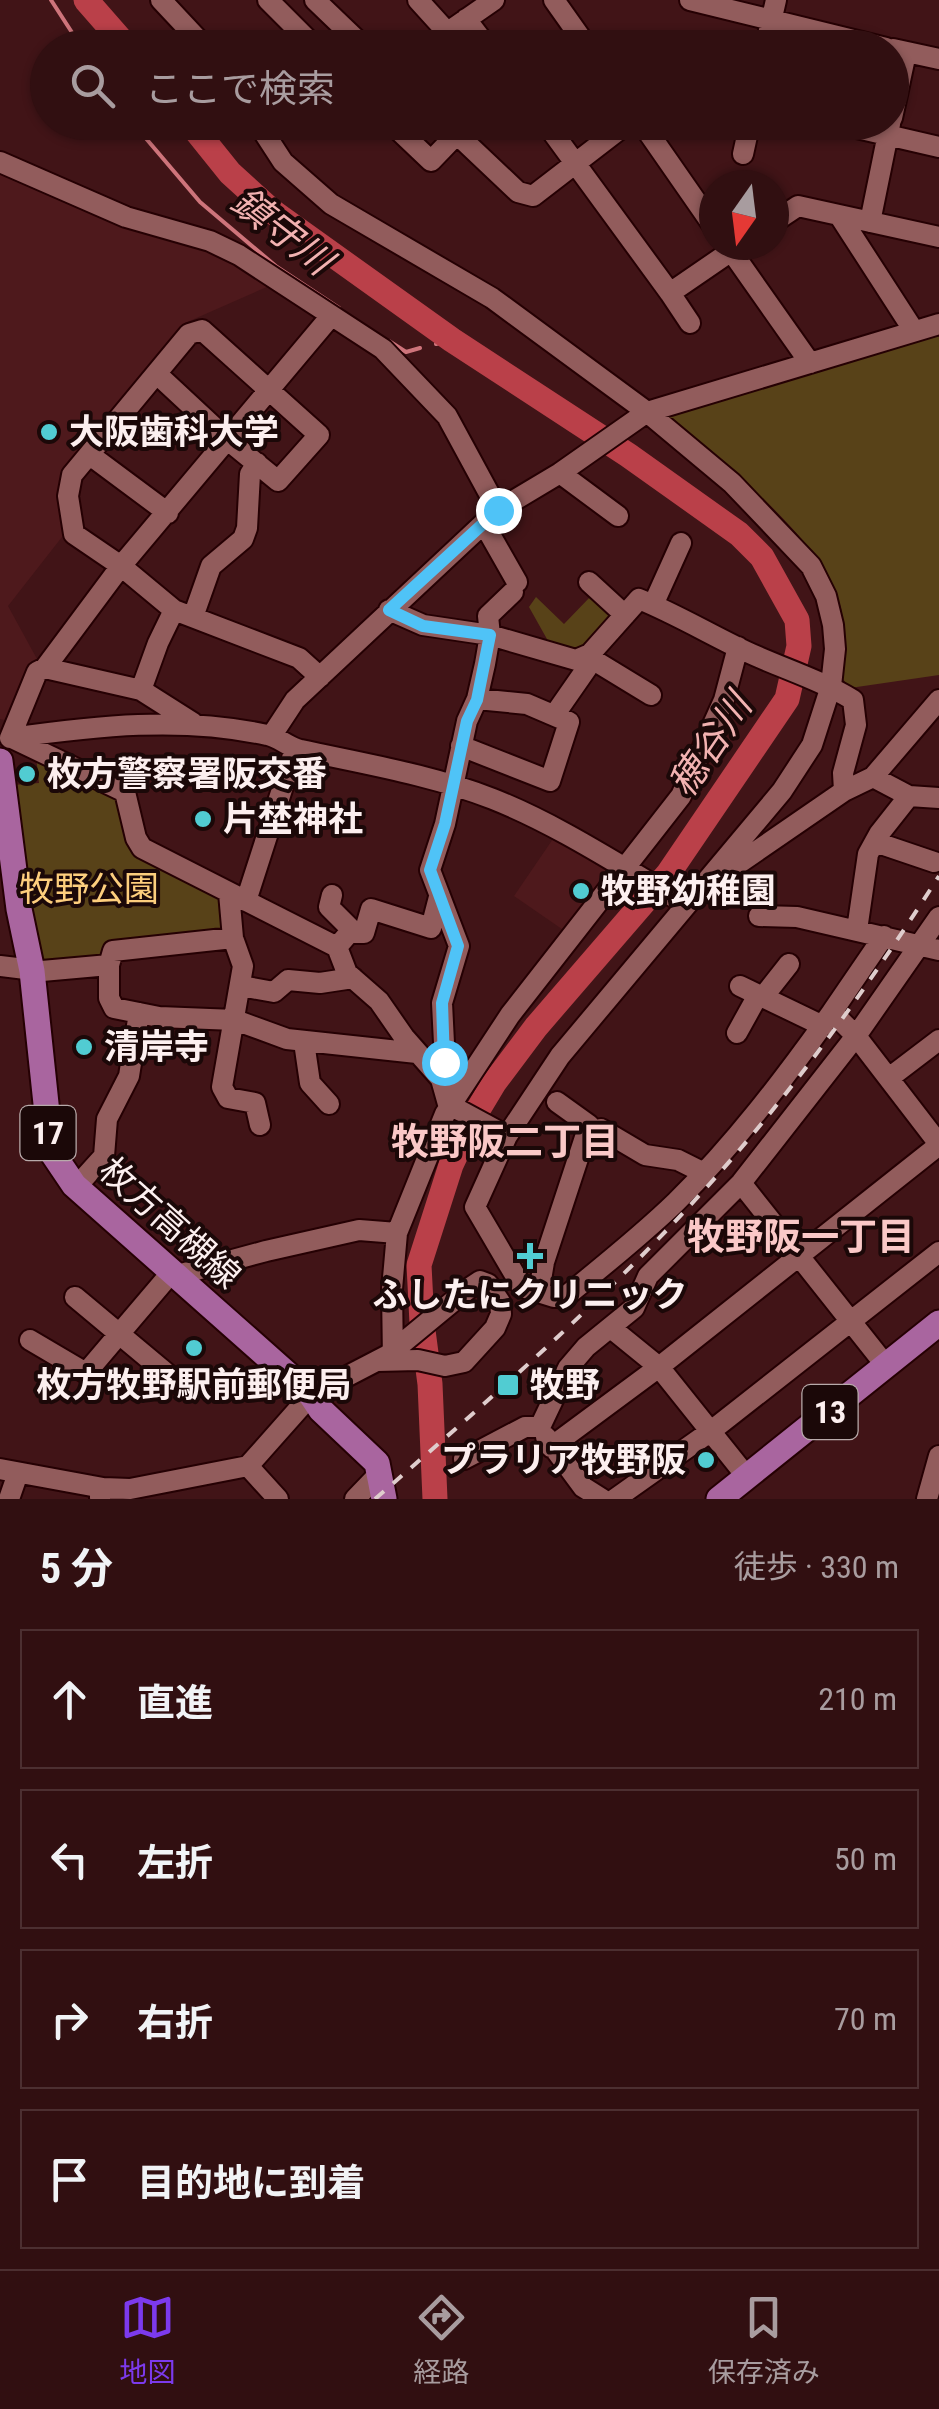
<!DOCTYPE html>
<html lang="ja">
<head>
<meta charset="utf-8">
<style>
  body { margin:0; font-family:"Roboto Condensed","Noto Sans JP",sans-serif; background:#39181a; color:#f1f3f6 }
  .compass { position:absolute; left:699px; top:170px; width:90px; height:90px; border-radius:50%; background:#310f11; box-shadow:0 2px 8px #0004; rotate:194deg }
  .stop { position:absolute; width:30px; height:30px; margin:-22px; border:8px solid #4fc3f7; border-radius:50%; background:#fff }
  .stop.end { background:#4fc3f7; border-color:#fff; box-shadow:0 2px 10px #0008 }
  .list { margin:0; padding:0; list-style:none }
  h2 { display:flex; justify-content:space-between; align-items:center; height:130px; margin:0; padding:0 40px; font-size:42px }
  h2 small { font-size:32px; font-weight:400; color:#a89c9f }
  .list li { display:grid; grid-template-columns:65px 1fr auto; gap:30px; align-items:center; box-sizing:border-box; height:140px; margin:0 20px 20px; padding:0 20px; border:2px solid #4c2f31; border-radius:0px }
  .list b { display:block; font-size:38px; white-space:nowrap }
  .list em { font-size:32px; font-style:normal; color:#a89c9f }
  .icon { flex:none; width:55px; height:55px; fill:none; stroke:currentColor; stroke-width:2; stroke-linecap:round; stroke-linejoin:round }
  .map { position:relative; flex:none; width:939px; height:1499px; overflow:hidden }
  .search { position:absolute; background:#310f11; box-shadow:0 2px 8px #0004; left:30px; right:30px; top:30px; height:110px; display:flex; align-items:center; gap:25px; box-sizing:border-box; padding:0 35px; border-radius:55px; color:#a89c9f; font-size:38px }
  .sheet { height:770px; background:#310f11 }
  nav { display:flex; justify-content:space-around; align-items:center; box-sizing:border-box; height:140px; border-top:2px solid #4c2f31; background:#310f11; font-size:28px; color:#a89c9f }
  nav a { display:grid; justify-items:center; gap:5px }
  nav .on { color:#7c3aed }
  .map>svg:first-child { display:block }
  .built { fill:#4e191c }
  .green { fill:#584218 }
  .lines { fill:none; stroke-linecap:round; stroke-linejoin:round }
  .stream { stroke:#ce747b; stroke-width:4 }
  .river { stroke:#ba4049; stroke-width:25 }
  .minor-casing { stroke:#250003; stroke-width:24 }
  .major-casing { stroke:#250003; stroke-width:29 }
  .minor { stroke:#925c5c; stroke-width:20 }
  .major { stroke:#a9659f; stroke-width:25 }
  .rail { stroke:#dfcdcd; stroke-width:4; stroke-dasharray:12 12; stroke-linecap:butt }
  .route { stroke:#4fc3f7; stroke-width:12 }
  .poi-dot { fill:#51ccd2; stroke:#1b0808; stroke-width:4 }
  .labels { text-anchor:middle; stroke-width:8; stroke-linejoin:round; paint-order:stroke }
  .shield { fill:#1b0808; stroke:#b8aaaa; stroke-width:2.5 }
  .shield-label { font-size:32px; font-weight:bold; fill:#fcefef }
  .poi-label { font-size:35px; font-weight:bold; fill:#fcefef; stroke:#1b0808; text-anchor:start }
  .park-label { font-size:35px; fill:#fdce7d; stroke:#1b0808 }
  .street-label { font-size:35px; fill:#fcefef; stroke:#1b0808 }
  .water-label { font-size:38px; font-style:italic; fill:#f2b2b1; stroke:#1b0808 }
  .neighbourhood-label { font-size:38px; font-weight:bold; fill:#fac8c7; stroke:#1b0808 }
</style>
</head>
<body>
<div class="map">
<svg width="939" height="1499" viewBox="0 0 939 1499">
  <rect width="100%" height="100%" fill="#411417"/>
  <path class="built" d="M0 171 229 259 269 286 185 323 163 358 135 384 60 480 69 528 8 606 37 659 9 721 0 719Z
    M555 836 613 876 572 936 514 896Z"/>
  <path class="green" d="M934 333 939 337V675L850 688 842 678C843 654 846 631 841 608 825 540 716 456 663 414Z
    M591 596 613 616 577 653 552 648 529 607 536 597 564 624Z
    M36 756 116 793 133 847 225 900 229 931 104 958 39 964 13 785 39 783Z"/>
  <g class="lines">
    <path class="stream" d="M51 0 82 48
      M132 122 200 202 277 267 339 308
      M389 341 406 352 420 348
      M436 344 452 340"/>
    <path class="river" d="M86 0 128 48
      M189 122 230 173 273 212 452 340 628 455 739 534 762 557 797 620 799 646 787 699 668 874 536 1027 494 1083 473 1118 451 1165 419 1265 422 1323 430 1384 435 1499"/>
    <g class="minor-casing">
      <path id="minor" d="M161 0 206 48
        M268 0 316 48
        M315 0 365 48
        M418 0 447 32
        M554 0 588 48
        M690 0 886 48
        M466 19 488 48
        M425 48 494 0
        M765 48 776 0
        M893 49 939 59
        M892 118 906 53
        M257 122 283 162 331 204 492 298 647 412 732 483 811 566 826 596 833 625 835 649 831 686 812 745 782 791 560 1056 507 1136 475 1207 522 1287 554 1297H565C603 1266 641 1236 676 1202 734 1145 785 1078 832 1012
        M390 122 431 161 456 135
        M444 122 518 192 533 196 629 122
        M545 122 670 293 740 245
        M641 122 714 227
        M831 122 939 147
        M743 154 750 122
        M0 162 126 217 210 241 239 255 383 349 447 416 498 510
        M839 215 914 331
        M774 222 798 206 939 237
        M870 222 890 124
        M727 245 810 363
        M670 293 690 323
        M158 375 229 441 278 481 319 435 202 330 189 334 72 475 68 496 74 534 121 566 174 610 299 658 320 677
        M90 455 168 513
        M560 473 618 516
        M484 524 517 582
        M589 582 625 615
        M653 605 681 543
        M389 610 423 625 490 635 576 660 590 654 639 599C676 614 709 634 745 651 781 668 819 679 853 700L856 725 843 773 844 791
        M193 617 211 566 243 539 247 528 250 474 257 463
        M587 656 651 695
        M45 668 141 690 193 723
        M141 690 158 643 174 610
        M555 714 587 668 585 657
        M272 735 295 700 498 510 560 473 647 412 939 324
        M10 738C95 726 182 716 267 735 279 737 289 748 301 750 365 764 432 775 493 799 561 826 623 868 686 904
        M10 738 37 672 45 668 121 566 331 316
        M12 738 125 792 136 838 142 848 337 947 347 973 379 1001 404 1037 441 1079 448 1104 507 1136
        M461 746 550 781 569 722 527 704 477 699
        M909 796 939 798
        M875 842 934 862
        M719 877 844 791 873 777 939 700
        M332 895 329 907 355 933
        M246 901 295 749
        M759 916 797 917 939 950
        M857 930 868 854 879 834 909 796 873 777
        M884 936 832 1012 856 1036 939 1144
        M233 938 243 966 222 1087 228 1098 255 1103 260 1125
        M337 947 349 933H364L371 909 431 928 439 897
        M109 965V998L114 1008 159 1017 235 1020 287 1039 417 1053
        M0 966 42 971 109 965 113 951 233 938 229 893
        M241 986 274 992 288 980 320 983 353 978
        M740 986 823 1026
        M763 997 789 964
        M737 1033 758 995
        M304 1042 310 1083 329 1104
        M889 1078 939 1040
        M441 1079 445 1063 442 1003 459 946 430 870 445 824 467 721 477 699 485 664 490 635 488 616 513 592
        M601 1129 645 1155 678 1160 702 1172
        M741 1183 887 1367
        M76 1187 104 1156 107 1119 129 1076 139 1013
        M174 1276 266 1251 359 1230 397 1233
        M539 1292 544 1262 589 1125 557 1102
        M75 1297 184 1388
        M611 1328 659 1367 747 1477
        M30 1340 86 1373 171 1273
        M393 1360 392 1289 397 1233 445 1114 510 1015 681 796 724 700 738 647
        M540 1427 568 1368 586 1347 634 1308 648 1276 741 1183 856 1036 939 917
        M546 1437 583 1487 602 1499
        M551 1447 659 1367 939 1145
        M464 1459 525 1427H540
        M248 1466 278 1499
        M0 1469 103 1488 100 1497
        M103 1488 130 1489 248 1466 311 1395 388 1355 468 1289 480 1281 488 1284 500 1302 501 1314 495 1328 464 1362 445 1366 418 1360 377 1361
        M9 1499 18 1473
        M355 1499 380 1473
        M615 1499 711 1431 939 1252
        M927 1499 939 1456"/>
    </g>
    <g class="major-casing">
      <path id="major" d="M0 761 19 909 32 971 51 1151 74 1185 311 1395 321 1410 377 1463 384 1499
        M719 1499 939 1323"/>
    </g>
    <use href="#minor" class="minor"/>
    <use href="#major" class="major"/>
    <path class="rail" d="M375 1499C503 1388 638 1271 747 1141 818 1057 880 968 939 876"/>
  </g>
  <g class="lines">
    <path class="route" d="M444 1062 442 1003 458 946 430 870 445 824 467 721 477 700 490 635 423 626 389 610 498 510"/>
  </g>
  <g class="poi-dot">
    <circle cx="49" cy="432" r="10"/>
    <circle cx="27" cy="774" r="10"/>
    <circle cx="203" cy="819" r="10"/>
    <circle cx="581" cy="891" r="10"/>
    <circle cx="84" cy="1047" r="10"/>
    <path d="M525 1241h10v10h10v10h-10v10h-10v-10h-10v-10h10z"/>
    <circle cx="194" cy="1348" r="10"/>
    <rect x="496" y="1373" width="24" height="24" rx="5"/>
    <circle cx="706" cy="1460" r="10"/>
  </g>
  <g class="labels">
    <g class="shield">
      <rect x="20.5" y="1106" width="55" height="54" rx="8"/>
      <rect x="802.5" y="1385" width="55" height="54" rx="8"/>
    </g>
    <g class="shield-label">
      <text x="48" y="1144">17</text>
      <text x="830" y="1423">13</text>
    </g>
    <g class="poi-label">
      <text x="69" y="444">大阪歯科大学</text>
      <text x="47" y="786">枚方警察署阪交番</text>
      <text x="223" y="831">片埜神社</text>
      <text x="601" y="903">牧野幼稚園</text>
      <text x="104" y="1059">清岸寺</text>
      <text x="530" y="1307" text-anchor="middle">ふしたにクリニック</text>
      <text x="194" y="1397" text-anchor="middle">枚方牧野駅前郵便局</text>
      <text x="530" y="1397">牧野</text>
      <text x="686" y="1472" text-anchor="end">プラリア牧野阪</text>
    </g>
    <g class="park-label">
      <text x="89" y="901">牧野公園</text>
    </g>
    <g class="street-label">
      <text transform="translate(170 1223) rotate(42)" y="12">枚方高槻線</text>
    </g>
    <g class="water-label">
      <text transform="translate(282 231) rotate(38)" y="13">鎮守川</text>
      <text transform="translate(710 745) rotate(-56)" y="13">穂谷川</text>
    </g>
    <g class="neighbourhood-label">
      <text x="505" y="1155">牧野阪二丁目</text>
      <text x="801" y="1250">牧野阪一丁目</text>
    </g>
  </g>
</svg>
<svg class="compass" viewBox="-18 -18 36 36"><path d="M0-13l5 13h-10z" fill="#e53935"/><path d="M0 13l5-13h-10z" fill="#a89c9f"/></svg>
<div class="stop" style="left:444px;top:1062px"></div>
<div class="stop end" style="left:498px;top:510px"></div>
<div class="search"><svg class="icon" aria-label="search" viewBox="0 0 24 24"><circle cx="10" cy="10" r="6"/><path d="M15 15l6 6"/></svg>ここで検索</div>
</div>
<section class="sheet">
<h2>5 分<small>徒歩 · 330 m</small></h2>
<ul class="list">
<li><svg class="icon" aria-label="ahead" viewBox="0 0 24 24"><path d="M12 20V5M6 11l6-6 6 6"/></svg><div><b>直進</b></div><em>210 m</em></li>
<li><svg class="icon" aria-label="left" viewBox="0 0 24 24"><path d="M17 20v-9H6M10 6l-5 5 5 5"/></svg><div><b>左折</b></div><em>50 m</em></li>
<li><svg class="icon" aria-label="right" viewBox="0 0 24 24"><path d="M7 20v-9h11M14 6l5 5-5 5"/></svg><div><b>右折</b></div><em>70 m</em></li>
<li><svg class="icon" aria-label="arrive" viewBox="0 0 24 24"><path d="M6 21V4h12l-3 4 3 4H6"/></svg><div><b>目的地に到着</b></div></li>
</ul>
</section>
<nav>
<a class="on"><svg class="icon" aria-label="map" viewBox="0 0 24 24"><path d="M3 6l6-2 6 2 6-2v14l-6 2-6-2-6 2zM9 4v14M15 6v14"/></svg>地図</a>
<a><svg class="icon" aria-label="directions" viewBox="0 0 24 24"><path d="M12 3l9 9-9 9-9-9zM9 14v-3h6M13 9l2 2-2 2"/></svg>経路</a>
<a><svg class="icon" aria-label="saved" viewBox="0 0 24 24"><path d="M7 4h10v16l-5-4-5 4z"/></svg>保存済み</a>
</nav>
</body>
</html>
